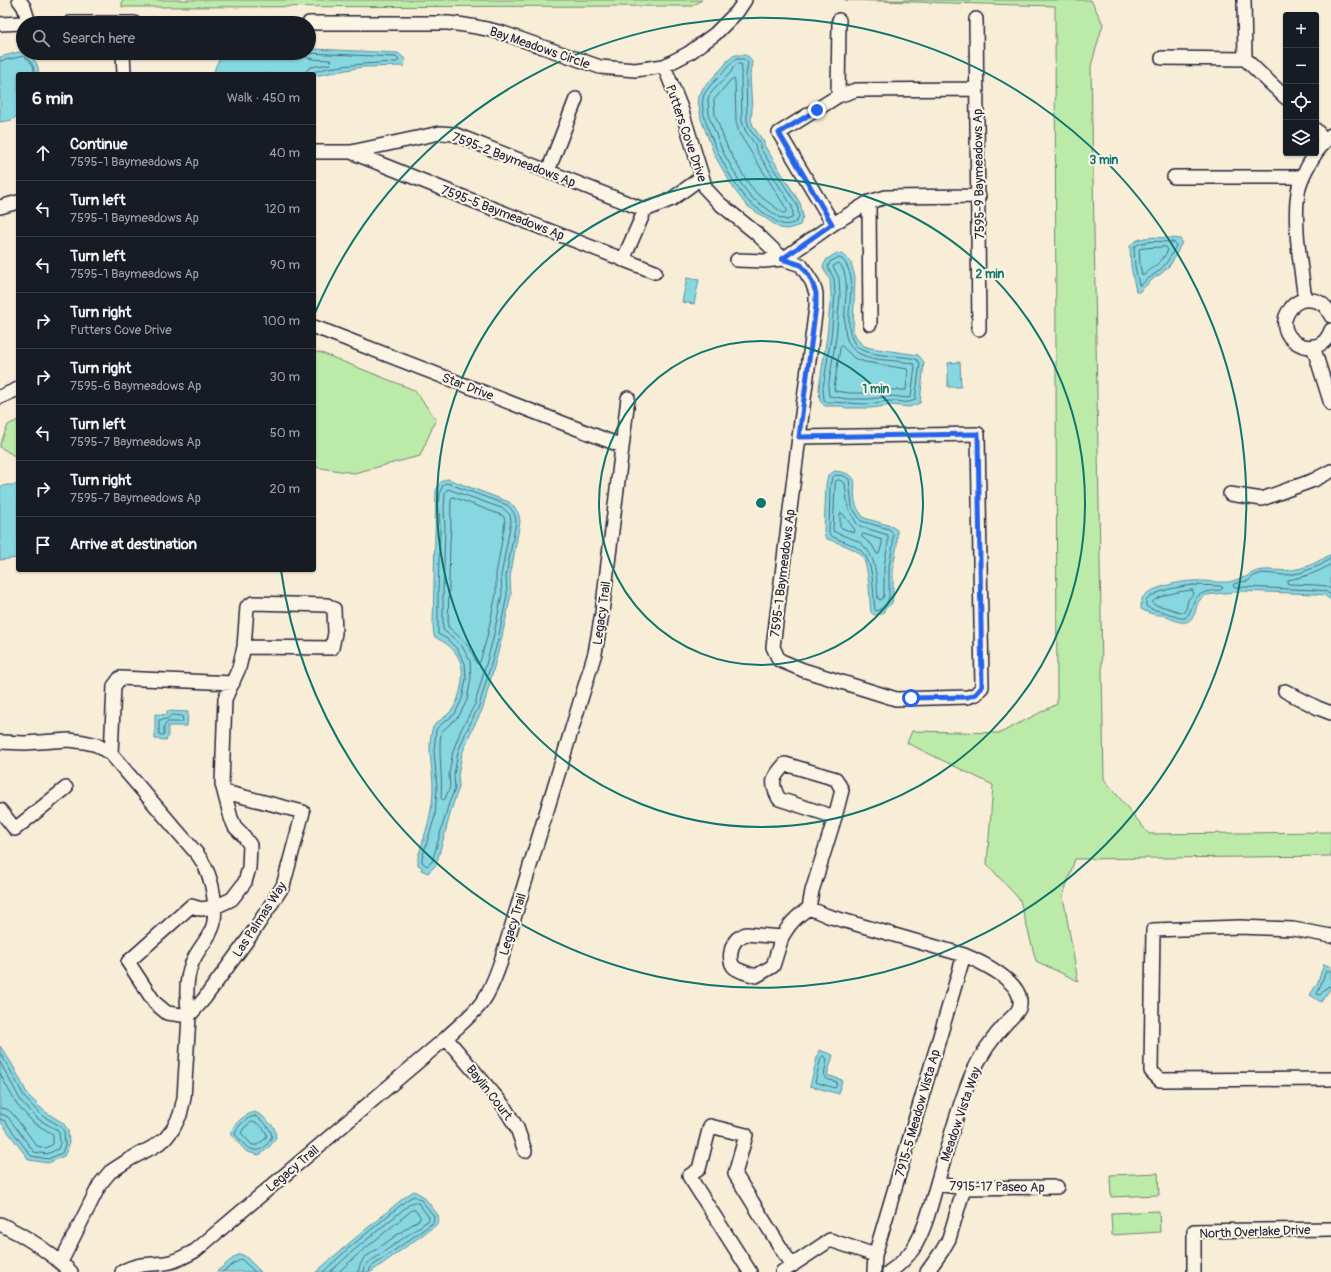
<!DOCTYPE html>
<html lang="en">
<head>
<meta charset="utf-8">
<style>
  body { margin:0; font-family:Pangolin,sans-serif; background:#20242c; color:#f1f3f6 }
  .controls { position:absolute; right:12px; top:12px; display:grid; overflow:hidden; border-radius:4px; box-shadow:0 1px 3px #0004 }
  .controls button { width:36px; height:36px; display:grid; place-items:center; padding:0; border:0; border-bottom:1px solid #363941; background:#171b24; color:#f1f3f6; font:20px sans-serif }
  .stop { position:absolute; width:12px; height:12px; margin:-9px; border:3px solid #2563eb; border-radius:50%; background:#fff }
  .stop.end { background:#2563eb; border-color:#fff; box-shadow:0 1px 4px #0008 }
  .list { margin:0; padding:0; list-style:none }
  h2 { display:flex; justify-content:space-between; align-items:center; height:52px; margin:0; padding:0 16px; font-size:17px }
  h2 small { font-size:13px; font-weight:400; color:#9ea1a6 }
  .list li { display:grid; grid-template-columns:26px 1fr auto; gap:12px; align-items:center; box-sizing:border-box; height:56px; padding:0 16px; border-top:1px solid #363941 }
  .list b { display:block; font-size:15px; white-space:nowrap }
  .list p { margin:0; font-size:13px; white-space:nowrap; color:#9ea1a6 }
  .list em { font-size:13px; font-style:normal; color:#9ea1a6 }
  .icon { flex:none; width:22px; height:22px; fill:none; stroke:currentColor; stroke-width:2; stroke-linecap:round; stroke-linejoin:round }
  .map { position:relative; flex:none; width:1331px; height:1272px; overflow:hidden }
  .search { position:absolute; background:#171b24; box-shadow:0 1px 3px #0004; left:16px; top:16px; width:300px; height:44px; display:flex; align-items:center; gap:10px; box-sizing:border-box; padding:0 14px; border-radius:22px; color:#9ea1a6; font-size:15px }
  .panel { position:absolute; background:#171b24; box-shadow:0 1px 3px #0004; left:16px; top:72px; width:300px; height:500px; border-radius:4px }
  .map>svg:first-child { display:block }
  .green { fill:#bceba9; stroke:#6f8672 }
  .water { fill:#87d7e0; stroke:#5f8f9e }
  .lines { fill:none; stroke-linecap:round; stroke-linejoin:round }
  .shore { stroke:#4a6a7d; stroke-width:1 }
  .minor-casing { stroke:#22223b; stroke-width:16 }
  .minor { stroke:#fcf5e5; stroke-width:13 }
  .route { stroke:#2563eb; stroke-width:5 }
  .ring { fill:none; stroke:#0f766e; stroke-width:2 }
  .labels { text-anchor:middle; stroke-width:4; stroke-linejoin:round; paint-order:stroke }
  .street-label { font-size:13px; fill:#22223b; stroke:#fcf5e5 }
  .centre { fill:#0f766e; stroke:#fcf5e5; stroke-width:2 }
  .ring-label { font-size:12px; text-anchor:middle; font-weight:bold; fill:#0f766e; stroke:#fcf5e5; stroke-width:4; stroke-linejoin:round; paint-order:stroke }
</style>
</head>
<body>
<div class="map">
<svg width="1331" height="1272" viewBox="0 0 1331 1272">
  <rect width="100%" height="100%" fill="#f8edd6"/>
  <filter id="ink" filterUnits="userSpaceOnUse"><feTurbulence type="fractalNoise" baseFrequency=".025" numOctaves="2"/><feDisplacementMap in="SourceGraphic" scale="8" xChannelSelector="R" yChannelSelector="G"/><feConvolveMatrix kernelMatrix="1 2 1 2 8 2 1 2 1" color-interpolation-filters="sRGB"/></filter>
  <g filter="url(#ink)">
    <path class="green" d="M122 0H702L692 6 122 7Z
      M845 0H1091L1103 24 1091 66 1104 779 1149 834 1331 832V856L1075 859 1063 896 1078 981 1036 961 1020 900 987 864 993 785 907 743 912 731 1000 733 1057 704 1055 6Z
      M319 352 414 390 436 419 420 456 354 473 314 467V353Z
      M18 420V458L0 447V444L8 425Z
      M1158 1173 1159 1195 1111 1197 1110 1175Z
      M1159 1211 1160 1232 1112 1235 1111 1213Z"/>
    <path class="water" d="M315 49 398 53 405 59 404 66 362 67 314 76V74H214C215 64 219 59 227 54L309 53V50Z
      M23 51V53H27C34 59 40 65 38 74H18V115L12 120 0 122V57Z
      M735 55H745L749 57 752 62 750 75 752 110 751 120 754 128 764 142V145L800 203 803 216 800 225 788 229 780 228 746 205 734 189 715 156 701 119 698 99 703 88 724 66 728 60Z
      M1172 238 1180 239 1182 242 1171 264 1162 273 1154 278 1139 292H1136L1131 266 1130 246C1139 234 1159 238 1172 238Z
      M837 253 844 255 851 263 855 277 853 330 856 337 862 345 870 348 918 355 924 362 920 403 909 407 892 405 871 408H846L842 406H825L820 401 819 388 827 336 831 294 830 280 825 271 823 266 827 259Z
      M687 278 699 280 694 304 682 302Z
      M960 362 961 387H948V363Z
      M835 471C865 475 850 485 856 505 857 509 862 515 864 518L891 526 897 530V545L893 567V597L892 603 886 608 882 614 874 615 871 612C869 598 870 566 861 555 855 548 836 542 827 539L825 536 824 532 826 485 828 475Z
      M448 479 509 502C516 508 519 512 520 522L510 577 511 595 501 641 483 708 470 734 462 754 458 775 459 787 458 790 453 804 436 865 428 873 421 870 422 867 418 865V857C425 834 433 812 433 788 433 769 427 749 432 730 434 722 444 719 449 713 459 705 465 677 461 664 459 656 452 647 445 643 441 640 437 639 434 636L433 626 436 491C439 484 440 480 448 479Z
      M7 485H18V558L0 560V487Z
      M1331 554V600L1324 595 1315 594 1243 591 1206 595C1193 603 1199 609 1192 618 1184 628 1171 618 1162 615 1159 615 1156 615 1153 614 1149 613 1145 611 1141 609 1141 606 1141 602 1142 599 1146 588 1182 581 1193 581 1205 580 1217 583 1228 582 1235 581 1238 578 1246 577 1262 564 1278 574 1297 569 1309 567 1321 560 1331 554Z
      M167 711 188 712 187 726H168V737L166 740 155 739V714L167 715Z
      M1324 964 1331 967V988L1321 1002 1310 995 1317 984Z
      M0 1046 12 1064 28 1095 44 1111 63 1123 68 1130 69 1145 64 1156 48 1163 29 1160 0 1121Z
      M819 1050 833 1055 827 1075 842 1080 839 1094 810 1086Z
      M255 1112 262 1116 274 1127 276 1137C272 1145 267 1150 259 1155L247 1152 230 1134C235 1123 243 1115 255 1112Z
      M414 1191 423 1196 438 1215 439 1220 436 1225 371 1272H316L347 1245 406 1196Z
      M241 1254 246 1257 261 1272H216L236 1256Z"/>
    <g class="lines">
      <path class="shore" d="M301 53C307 61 320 59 330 60L331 61 330 64 311 67 307 70 305 74
        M307 53 396 57 399 60 397 62C381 63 321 65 311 74
        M737 59H744L748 63 746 75 747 121 750 130 760 143V148L797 205 799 216 797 221C784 229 777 222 767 215 761 211 755 207 749 202 733 187 698 120 703 98 705 89 716 80 722 74 727 68 730 63 737 59Z
        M0 61 24 56C30 61 35 65 34 74
        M738 64H741L742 66 741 75 742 122 746 132 755 144 756 150 792 206 793 215 792 218 787 220 780 218 752 198 741 184 723 152 709 117 708 98 711 93 731 72 734 66Z
        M732 79H734L735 81 736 121 739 133 786 208 787 211 785 213H783L757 194 746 180 728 149 715 115 714 100Z
        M1172 242 1175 243 1176 245C1172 254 1168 262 1161 269 1154 275 1148 278 1141 285H1139L1135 266 1134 247C1143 239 1161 242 1172 242Z
        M1166 247 1168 250C1161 264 1155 265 1144 275H1142L1140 265 1139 249 1144 248Z
        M838 258 842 259C847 264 849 270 851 278 853 297 840 339 862 350 879 357 899 355 916 359L920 364 915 400C904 405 901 400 891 401 883 401 876 403 868 404 854 404 841 402 827 402L824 400 823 388 831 337 835 295 834 279 828 267 830 262Z
        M839 263C859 283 828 339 860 354 876 362 896 359 914 364L915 366 911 397 907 398 892 396 870 399H848L829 396 828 388 836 338 840 295 839 278 833 267Z
        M842 346 854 358 865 362 907 369 908 371 906 390H890L870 393H849L835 391 834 388 840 348Z
        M836 475 844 476 849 479 852 507 861 521 889 529 893 533V545L889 566V597C888 602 881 610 876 611L875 610C872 590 876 559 856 547 848 542 836 540 829 534L830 486 832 478Z
        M839 480 845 483 848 508 857 524 862 527 888 535V544L884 566V596L881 600 878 599C876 579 878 555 859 542 851 537 841 536 833 531L835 486 836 481Z
        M447 483 507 505C513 510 515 514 516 522L506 576 507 595 498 640 479 706 466 732 458 752 454 775 455 789 449 803 432 862 427 866 422 862V858L435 816 437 788 434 751 436 730 439 726 455 714 462 699 466 679 465 663 457 649 447 639 438 634V593L440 528 439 509 440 492 443 485Z
        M448 489 504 509 510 515 511 521 501 576 502 594 493 639 475 704 461 730 453 751 449 774 450 787 445 799 443 800 441 798C443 776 438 754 441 732L459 716 467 700 471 678 470 661 462 646 451 636 443 630V593L445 528 444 509 445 493Z
        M453 497 501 515 504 517 505 522 496 575V594L487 637 480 662 478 664 476 663C472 646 460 637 448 627L450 541C452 527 450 513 451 499Z
        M841 513 843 514 855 530 854 533 840 527V515Z
        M864 534 882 540V544L879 554H877L872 545 862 537V535Z
        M1331 558 1321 565 1300 573 1285 575 1262 573 1254 576 1248 581 1240 582 1234 584 1233 586 1235 588 1243 587 1315 590 1325 591 1331 595
        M1331 564C1318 573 1303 577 1288 580L1287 582 1288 584 1316 585 1326 586 1331 589
        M1193 585 1221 586 1223 588 1221 590C1208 591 1195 592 1192 607 1190 611 1189 615 1185 618 1177 619 1171 614 1164 612 1157 610 1151 610 1146 606V601C1154 590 1180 587 1193 585Z
        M1192 590 1194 593 1188 600 1186 609 1183 613 1164 607 1155 605 1152 603C1156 595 1183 591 1192 590Z
        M172 715 182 716 183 721 181 722H168L164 726V735H160L159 734V720L167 719Z
        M1331 971H1326L1317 994 1320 995 1327 987 1331 986
        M0 1053 8 1066 25 1098 41 1115 60 1126 64 1131 65 1145 62 1153 48 1159 31 1156 5 1121 0 1119
        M823 1056 827 1059 824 1076 826 1079 837 1082 836 1087 835 1088 815 1082 821 1058Z
        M0 1062 21 1101 38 1119 57 1130 59 1133 60 1143 58 1149 47 1154 34 1152 8 1117 4 1115 0 1114
        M0 1074 17 1105 34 1123 53 1134V1144L46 1148 37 1146 12 1113 7 1109 0 1108
        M255 1116C263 1121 270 1127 272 1136 261 1160 247 1150 235 1134 238 1125 246 1118 255 1116Z
        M252 1122C258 1122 265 1129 267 1135L265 1139 257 1145H252L241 1133 244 1128Z
        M222 1272 241 1259 255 1272
        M323 1272 349 1248 408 1199 414 1196 421 1200 434 1216 433 1223 371 1267 369 1272
        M330 1272 353 1251 410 1204 414 1202 418 1203 429 1217V1220L368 1263 365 1267 364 1272
        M339 1272 356 1256 412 1210H415L420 1216V1219L364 1258 360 1265 358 1272"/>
      <g class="minor-casing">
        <path id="minor" d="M19 0 24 7 29 23
          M1244 0 1245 59
          M976 19 979 329
          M70 23H134
          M309 23H448C467 25 485 28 503 33L600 67 635 70 664 66 689 53 715 34 737 12 745 0
          M0 24 23 23
          M123 53 124 74
          M1162 58 1245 59
          M1245 59 1286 98
          M664 66 681 108 706 189 719 203 756 233 783 259 801 265 812 282 816 293V307L799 437
          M838 96 839 20
          M1316 130 1325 140
          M314 152H351L440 133 454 134 645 210 672 199 702 177
          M351 152 453 193 655 272
          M548 171 576 99
          M1174 177H1303
          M869 202 870 324
          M0 207 18 202
          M833 224 779 133 838 96 856 90 977 89
          M623 260 645 210
          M737 260 764 261 783 259 833 224 869 202 886 197 979 196
          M1305 300C1301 266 1292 220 1299 187 1304 170 1318 147 1331 135
          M1331 316C1327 307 1320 300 1310 300 1303 299 1295 302 1291 308 1267 337 1319 366 1331 330
          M314 327 328 332 622 446
          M1313 346 1331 404
          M0 397 18 389
          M978 434 982 687 976 694 968 697 896 699 803 670 779 660 773 647 799 437Z
          M1230 494 1262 499 1314 480 1331 471
          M253 603 327 605 334 609 335 633 332 648 244 647 247 607Z
          M1285 691 1318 708 1331 713
          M0 742 25 743 69 740 84 742 97 745 111 754 198 855C210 872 213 887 215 907L201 909 191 906 128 962 155 1003 167 1013 189 1016C186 998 185 980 192 963 197 950 209 939 213 926 215 920 214 913 215 907L232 899 245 882 249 868 250 845 243 835 235 827 231 818 222 784 225 699 239 668 244 647
          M111 754 114 686 120 678 233 683
          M785 764 836 779 842 790 835 817 779 799C770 782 772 778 785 764Z
          M0 810 15 829 66 788
          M809 908 828 916 964 955C981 962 1019 980 1020 1001 1021 1010 1014 1015 1008 1021 993 1037 980 1056 971 1076 956 1112 947 1150 936 1187 930 1208 925 1230 913 1249 907 1257 897 1267 889 1272
          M746 934 782 937 773 966 756 976C750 974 741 972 735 968 727 961 731 945 737 939 740 937 743 935 746 934Z
          M1331 936 1293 929 1240 927 1153 930 1151 1071 1160 1080 1331 1079
          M782 937C790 923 796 917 809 908L812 891 835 817
          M446 1038 503 1105 517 1128 525 1151
          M937 1184 964 1188 1057 1187
          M0 1224C26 1236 50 1252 71 1272
          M61 1262 100 1184 110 1172 130 1159 153 1147 165 1139 173 1129 180 1115 184 1098 189 1016 204 999 251 935 283 886 303 812 225 792
          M122 1272C136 1263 150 1265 165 1263 176 1262 185 1256 195 1251L446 1038C458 1026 473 1015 483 1001 492 988 496 975 501 961L595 653 602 613 628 398
          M750 1272 689 1176 699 1169 710 1126 746 1135 735 1174 792 1266
          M782 1272 830 1240 875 1255
          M874 1272 875 1255 964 955
          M927 1272 942 1251 949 1239 964 1188
          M1194 1272V1231L1331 1229"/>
      </g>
      <use href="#minor" class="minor"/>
    </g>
  </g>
  <g class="lines" filter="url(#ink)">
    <path class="route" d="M817 110 779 133 832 224 782 259 801 265 808 274 812 282 816 293V306L799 437 978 434 982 687 976 694 968 697 911 698"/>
  </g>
  <g class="ring">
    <circle cx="761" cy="503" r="162"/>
    <circle cx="761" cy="503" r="324"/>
    <path d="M315 313A485 485 0 1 1 281 570"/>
  </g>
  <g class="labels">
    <g class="street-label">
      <text transform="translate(540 47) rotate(19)" y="5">Bay Meadows Circle</text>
      <text transform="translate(687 133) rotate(71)" y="5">Putters Cove Drive</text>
      <text transform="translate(514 159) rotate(21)" y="5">7595-2 Baymeadows Ap</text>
      <text transform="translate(978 174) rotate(-91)" y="5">7595-9 Baymeadows Ap</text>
      <text transform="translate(503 212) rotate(21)" y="5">7595-5 Baymeadows Ap</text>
      <text transform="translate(468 386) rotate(21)" y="5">Star Drive</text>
      <text transform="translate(782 573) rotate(-83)" y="5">7595-1 Baymeadows Ap</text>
      <text transform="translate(601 613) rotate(-82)" y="5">Legacy Trail</text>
      <text transform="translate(259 919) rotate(-57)" y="5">Las Palmas Way</text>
      <text transform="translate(512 924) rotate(-73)" y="5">Legacy Trail</text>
      <text transform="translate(490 1092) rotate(52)" y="5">Baylin Court</text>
      <text transform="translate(917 1113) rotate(-74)" y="5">7915-5 Meadow Vista Ap</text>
      <text transform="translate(960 1114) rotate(-71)" y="5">Meadow Vista Way</text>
      <text transform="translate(292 1168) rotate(-40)" y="5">Legacy Trail</text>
      <text transform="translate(997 1186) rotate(1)" y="5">7915-17 Paseo Ap</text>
      <text transform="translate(1255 1231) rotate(-2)" y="5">North Overlake Drive</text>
    </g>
  </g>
  <circle cx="761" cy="503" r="6" class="centre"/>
  <g class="ring-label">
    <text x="1104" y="164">3 min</text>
    <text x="990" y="278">2 min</text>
    <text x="876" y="393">1 min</text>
  </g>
</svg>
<div class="controls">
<button>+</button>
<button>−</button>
<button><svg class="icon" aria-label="locate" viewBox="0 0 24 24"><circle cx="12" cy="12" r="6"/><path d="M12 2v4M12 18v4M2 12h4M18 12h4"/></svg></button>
<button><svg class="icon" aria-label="layers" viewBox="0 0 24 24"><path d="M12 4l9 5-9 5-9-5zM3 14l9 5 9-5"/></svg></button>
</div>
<div class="stop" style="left:911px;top:698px"></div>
<div class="stop end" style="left:817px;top:110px"></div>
<div class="search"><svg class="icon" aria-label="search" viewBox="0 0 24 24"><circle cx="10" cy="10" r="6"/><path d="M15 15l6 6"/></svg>Search here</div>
<section class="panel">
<h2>6 min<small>Walk · 450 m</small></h2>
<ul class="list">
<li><svg class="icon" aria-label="ahead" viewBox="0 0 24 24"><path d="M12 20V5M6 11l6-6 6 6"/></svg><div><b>Continue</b><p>7595-1 Baymeadows Ap</p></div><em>40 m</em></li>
<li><svg class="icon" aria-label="left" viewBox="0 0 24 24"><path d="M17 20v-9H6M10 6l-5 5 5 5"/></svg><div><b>Turn left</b><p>7595-1 Baymeadows Ap</p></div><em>120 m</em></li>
<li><svg class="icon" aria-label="left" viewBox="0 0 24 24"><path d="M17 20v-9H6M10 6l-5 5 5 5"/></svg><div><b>Turn left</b><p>7595-1 Baymeadows Ap</p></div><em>90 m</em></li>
<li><svg class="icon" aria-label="right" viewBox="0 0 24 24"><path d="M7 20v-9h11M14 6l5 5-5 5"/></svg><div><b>Turn right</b><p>Putters Cove Drive</p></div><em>100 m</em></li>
<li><svg class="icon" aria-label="right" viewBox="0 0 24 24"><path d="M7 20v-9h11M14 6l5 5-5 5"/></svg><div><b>Turn right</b><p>7595-6 Baymeadows Ap</p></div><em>30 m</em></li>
<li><svg class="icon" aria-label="left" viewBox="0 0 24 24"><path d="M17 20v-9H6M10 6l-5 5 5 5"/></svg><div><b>Turn left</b><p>7595-7 Baymeadows Ap</p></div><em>50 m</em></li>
<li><svg class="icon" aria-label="right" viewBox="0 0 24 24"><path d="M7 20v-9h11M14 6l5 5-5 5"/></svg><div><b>Turn right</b><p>7595-7 Baymeadows Ap</p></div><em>20 m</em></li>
<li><svg class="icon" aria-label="arrive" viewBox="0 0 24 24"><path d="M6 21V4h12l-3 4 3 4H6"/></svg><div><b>Arrive at destination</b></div></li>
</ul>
</section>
</div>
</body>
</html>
